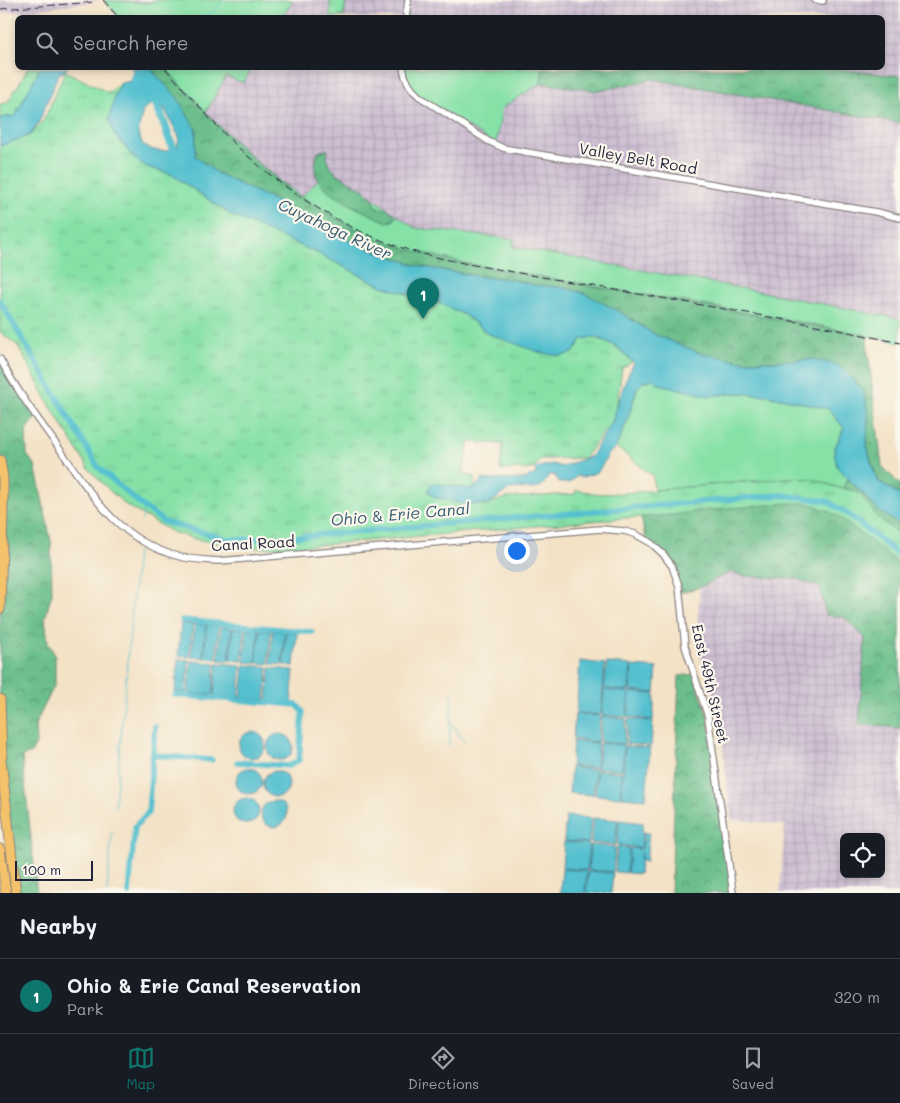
<!DOCTYPE html>
<html lang="en">
<head>
<meta charset="utf-8">
<style>
  body { margin:0; font-family:Mali,sans-serif; background:#242831; color:#f1f3f6 }
  .controls { position:absolute; right:15px; bottom:15px; display:grid; overflow:hidden; border-radius:8px; box-shadow:0 2px 8px #0003 }
  .controls button { width:45px; height:45px; display:grid; place-items:center; padding:0; border:0; border-bottom:1px solid #363941; background:#171b24; color:#f1f3f6; font:25px sans-serif }
  .scale { position:absolute; left:15px; bottom:12px; width:78px; box-sizing:border-box; padding-left:5px; border:2px solid #22223b; border-top:0; font-size:14px; line-height:18px; white-space:nowrap; color:#22223b; -webkit-text-stroke:4px #fbf7ec; paint-order:stroke }
  .you { position:absolute; left:516px; top:550px; width:18px; height:18px; margin:-12px; border:4px solid #fff; border-radius:50%; background:#1a73e8; box-shadow:0 0 0 8px #1a73e833 }
  .badge { display:grid; place-items:center; width:32px; height:32px; border-radius:50%; background:#0f766e; color:#fff; font-size:16px; font-weight:700 }
  .pin { position:absolute; translate:-50% -41px; filter:drop-shadow(0 1px 2px #0008) }
  .pin::after { content:''; position:absolute; top:26px; width:18px; height:15px; background:inherit; clip-path:polygon(0 0,100% 0,50% 100%) }
  .list { margin:0; padding:0; list-style:none }
  h2 { display:flex; justify-content:space-between; align-items:center; height:65px; margin:0; padding:0 20px; font-size:21px }
  h2 small { font-size:16px; font-weight:400; color:#9ea1a6 }
  .list li { display:grid; grid-template-columns:32px 1fr auto; gap:15px; align-items:center; box-sizing:border-box; height:75px; padding:0 20px; border-top:1px solid #363941 }
  .list b { display:block; font-size:19px; white-space:nowrap }
  .list p { margin:0; font-size:16px; white-space:nowrap; color:#9ea1a6 }
  .list em { font-size:16px; font-style:normal; color:#9ea1a6 }
  .icon { flex:none; width:28px; height:28px; fill:none; stroke:currentColor; stroke-width:2; stroke-linecap:round; stroke-linejoin:round }
  .map { position:relative; flex:none; width:900px; height:893px; overflow:hidden }
  .search { position:absolute; background:#171b24; box-shadow:0 2px 8px #0003; left:15px; right:15px; top:15px; height:55px; display:flex; align-items:center; gap:12px; box-sizing:border-box; padding:0 18px; border-radius:8px; color:#9ea1a6; font-size:19px }
  .sheet { height:140px; background:#171b24 }
  nav { display:flex; justify-content:space-around; align-items:center; box-sizing:border-box; height:70px; border-top:1px solid #363941; background:#171b24; font-size:14px; color:#9ea1a6 }
  nav a { display:grid; justify-items:center; gap:2px }
  nav .on { color:#0f766e }
  .map>svg:first-child { display:block }
  .industrial { fill:url(#industrial-grid); fill-rule:evenodd }
  .grass { fill:#86e1a7; stroke:#548271 }
  .forest { fill:url(#forest-crowns); stroke:#477064 }
  .wetland { fill:url(#wetland-marsh); stroke:#548271 }
  .park { fill:url(#park-tufts); stroke:#548271 }
  .water { fill:#54c0cf; stroke:#3b7185; fill-rule:evenodd }
  .lines { fill:none; stroke-linecap:round; stroke-linejoin:round }
  .stream { stroke:#54c0cf; stroke-width:1 }
  .canal { stroke:#54c0cf; stroke-width:5.5 }
  .river { stroke:#54c0cf; stroke-width:9 }
  .minor-casing { stroke:#8a8280; stroke-width:8 }
  .highway-casing { stroke:#8a8280; stroke-width:11 }
  .minor { stroke:#fff; stroke-width:5.5 }
  .highway { stroke:#f4c26a; stroke-width:9 }
  .rail { stroke:#22223b; stroke-width:1; stroke-dasharray:8 4; stroke-linecap:butt }
  .labels { text-anchor:middle; stroke-width:4.5; stroke-linejoin:round; paint-order:stroke }
  .street-label { font-size:15px; fill:#22223b; stroke:#fbf7ec }
  .water-label { font-size:16px; font-style:italic; fill:#34596f; stroke:#fbf7ec }
</style>
</head>
<body>
<div class="map">
<svg width="900" height="893" viewBox="0 0 900 893">
  <defs>
    <pattern id="industrial-grid" width="8" height="8" patternUnits="userSpaceOnUse" patternTransform="scale(1.25)"><rect width="8" height="8" fill="#cdbed2"/><path d="M0 4h8M4 0v8" fill="none" stroke="#b0a3b5"/></pattern>
    <pattern id="forest-crowns" width="20" height="18" patternUnits="userSpaceOnUse" patternTransform="scale(1.25)"><rect width="20" height="18" fill="#6cbf8c"/><path d="M2 6a3 3 0 1 1 6 0M12 15a3 3 0 1 1 6 0" fill="none" stroke="#589b74"/></pattern>
    <pattern id="wetland-marsh" width="20" height="14" patternUnits="userSpaceOnUse" patternTransform="scale(1.25)"><rect width="20" height="14" fill="#86e1a7"/><path d="M1 5h8M5 5V1M11 12h8M15 12V8" fill="none" stroke="#73c191"/></pattern>
    <pattern id="park-tufts" width="24" height="20" patternUnits="userSpaceOnUse" patternTransform="scale(1.25)"><rect width="24" height="20" fill="#86e1a7"/><path d="M3 7l-1-3M5 7V3M7 7l1-3M15 17l-1-3M17 17v-4M19 17l1-3" fill="none" stroke="#73c191"/></pattern>
  </defs>
  <rect width="100%" height="100%" fill="#fbf7ec"/>
  <filter id="ink" filterUnits="userSpaceOnUse"><feTurbulence type="fractalNoise" baseFrequency=".02" numOctaves="2"/><feDisplacementMap in="SourceGraphic" scale="10" xChannelSelector="R" yChannelSelector="G"/><feConvolveMatrix kernelMatrix="1 2 1 2 8 2 1 2 1" color-interpolation-filters="sRGB"/></filter>
  <filter id="wash" filterUnits="userSpaceOnUse"><feTurbulence type="fractalNoise" baseFrequency=".0096" numOctaves="4" result="noise"/><feDisplacementMap in="SourceGraphic" scale="20" xChannelSelector="R" yChannelSelector="G"/><feGaussianBlur stdDeviation="1.12" result="paint"/><feColorMatrix in="noise" values="0 0 0 0 0 0 0 0 0 0 0 0 0 0 0 0 0 1.4 0 .05"/><feComposite in="paint" operator="in"/></filter>
  <g filter="url(#wash)">
    <rect width="100%" height="100%" fill="#f3e2c6"/>
    <path class="industrial" d="M0 0H154L149 3 103 0 29 11 0 13Z
      M293 0H900V76L828 68H882V18H282Z
      M252 68H403L496 144 502 108 541 83 599 91 651 79 900 123V319L763 292 513 247 514 239 415 228 330 169 301 197 286 187 244 152 206 112 226 76 243 82Z
      M731 572 797 579 820 587 826 615 844 617 865 638 859 723 900 728V893H780L785 825 731 819 719 710 696 642 700 587ZM844 837H881V874H844Z"/>
    <path class="grass" d="M103 0 149 3 154 0H293L282 18 119 17Z
      M28 68H40L15 116 0 118V104L7 103 19 84Z
      M165 68H252L243 83 226 76 206 112Z
      M403 68H543L541 83 502 108 496 145 413 92Z
      M330 168 415 228 514 239 513 247 763 292 900 319V343L821 326 468 264C449 260 430 256 412 251 372 238 336 220 301 197Z
      M653 379 659 384 709 396 738 393 768 395 829 409 844 428 834 450 862 493 836 487 813 479 788 478 654 490 653 476 616 447 627 421 637 388 643 382Z"/>
    <path class="forest" d="M151 68H165C229 137 281 196 369 235 401 249 435 256 468 264L867 335 868 354 882 466 900 485V495L879 481 871 462 867 444 868 414 812 359 778 361H740L700 353 654 334 618 311 534 285 510 279 484 277 418 266 356 244 282 204 218 174 195 156 196 130Z
      M543 68H828L900 76V123L652 79 599 91 541 83Z
      M324 150H328C321 177 359 180 371 197 374 200 375 204 376 208 385 209 390 209 395 216L393 221 387 222C368 213 318 194 315 171 315 165 316 158 318 152Z
      M0 359 37 416 26 431 27 455 35 465 51 541 52 593 45 618 48 643 55 655V684L35 725 36 744 31 753 22 757 37 893H16L0 751Z
      M848 479 879 511 900 525V548L836 499Z
      M790 503C795 503 801 502 806 503 839 508 874 544 900 564V728L859 724 865 638 844 617 826 615 820 587 797 579 745 576 731 572 700 587 680 593 672 566 646 541 641 517 673 515 696 511Z
      M694 674 708 717 733 893H671L679 676Z"/>
    <path class="wetland" d="M330 0H346L344 17H330Z"/>
    <path class="park" d="M65 71 109 93 120 82 121 83 115 95 114 134 134 158 147 167 171 174 231 215 315 252 382 286 442 304 466 316 489 334 573 353 582 339C606 336 616 346 632 362L622 368 615 418 584 458 541 459 533 469 500 470 503 444 469 442 463 474 475 477 473 503 483 505 506 498 575 494 576 490 600 494 623 493 788 478 813 479 836 487 862 493V496L876 516 900 535V564L844 520 829 511 807 503H790L696 511 673 515 626 518 297 547 247 548 195 539 172 532 127 506 109 490 89 469 52 409 18 346 0 332V146L30 135 44 120Z"/>
    <path class="water" d="M40 68H68L58 75 39 122 30 135 0 146V118L15 116Z
      M131 68H151L154 73 177 97 196 130 195 156 218 174 282 204 356 244 418 266 484 277 510 279 534 285 560 287 584 293 618 311 654 334 700 353 740 361H778L812 359 838 365 863 390 868 414 867 444 871 462 878 481 900 495V525L879 511 837 467 834 450 844 428 829 409 768 395 738 393 709 396 659 384 653 379 643 382 637 388 627 421 616 447 608 455 598 472 583 477 577 476 569 483H559L555 475H548C542 496 527 486 512 489 502 492 496 500 488 504L468 505 434 497 428 492 430 485 433 483 473 489 482 480 524 479 536 474 535 468 553 464 562 467 591 456 612 422 625 381 634 363 616 346 596 337 582 339 573 353 560 356 538 352 489 334 466 316 442 304 382 286 315 252 231 215 171 174 147 167 134 158 114 134 109 119 115 95 121 83 130 81 133 70ZM151 104H158L164 108 179 137 177 148C162 153 156 152 143 145L138 133 143 111Z
      M181 623 193 624 189 657 178 656Z
      M195 624 206 625 203 658 191 657Z
      M207 625 219 626 216 659 204 658Z
      M221 627 232 628 229 661 218 660Z
      M233 628 245 629 242 661 230 660Z
      M247 629 259 630 256 663 244 662Z
      M260 630 271 631 268 664 256 663Z
      M273 631 285 632 282 665 270 664Z
      M286 632 297 634 294 666 283 665Z
      M178 659 189 660 186 693 175 692Z
      M191 661 215 663 213 695 188 693Z
      M580 661 605 664 601 715 576 713Z
      M217 663 241 665 239 698 214 696Z
      M607 663 631 665 629 691 604 689Z
      M244 665 268 667 265 700 241 698Z
      M632 666 657 668 655 693 630 691Z
      M270 668 294 670 291 703 267 701Z
      M604 690 629 692 627 717 602 715Z
      M630 692 655 694 653 720 628 717Z
      M575 714 600 716 598 742 573 739Z
      M602 716 626 719 624 744 600 742Z
      M628 719 653 721 651 746 626 744Z
      M239 745a13 13 0 1 1 26 0a13 13 0 1 1-26 0Z
      M267 747a13 13 0 1 1 26 0a13 13 0 1 1-26 0Z
      M573 741 598 743 596 768 571 766Z
      M600 743 624 745 622 770 597 768Z
      M625 746 650 748 646 799 621 797Z
      M571 767 596 770 593 795 569 793Z
      M236 781a13 13 0 1 1 26 0a13 13 0 1 1-26 0Z
      M597 770 622 772 620 797 595 795Z
      M263 784a13 13 0 1 1 26 0a13 13 0 1 1-26 0Z
      M233 811a13 13 0 1 1 26 0a13 13 0 1 1-26 0Z
      M261 814a13 13 0 1 1 26 0a13 13 0 1 1-26 0Z
      M566 816 591 818 589 843 564 841Z
      M593 818 618 820 615 845 591 843Z
      M619 820 643 823 641 848 617 845Z
      M644 832 649 833 646 862 641 861V852L639 874 627 873 630 848 642 849Z
      M564 842 589 844 587 870 562 868Z
      M590 845 615 847 613 872 588 870Z
      M617 847 629 848 626 873 615 872Z
      M562 869 587 871 585 893H560Z
      M588 871 613 873 611 893H586Z"/>
    <g class="lines">
      <path class="stream" d="M203 18 216 9 223 0
        M142 520 144 507
        M451 722 464 742
        M449 745 452 694
        M115 806 137 551
        M107 893 112 832"/>
      <path class="canal" d="M0 301 98 467 140 504 164 522 226 539H271L781 495 827 501 849 515 900 556
        M182 620 312 632
        M175 695 297 705 303 712 299 760 289 766 237 762
        M153 755 212 760
        M129 893 135 826 148 813 155 726"/>
      <path class="river" d="M153 94 177 159"/>
    </g>
  </g>
  <g filter="url(#ink)">
    <g class="lines">
      <g class="minor-casing">
        <path id="minor" d="M815 0 823 1
          M406 18 408 0
          M403 68C405 80 411 90 420 97L488 141 503 148 876 212 900 218
          M0 359C17 391 38 419 59 448 92 495 118 540 177 556 190 560 206 560 219 561L600 529 624 531 635 534 651 543 663 554 672 566 679 586 685 646 708 717 733 893"/>
      </g>
      <g class="highway-casing">
        <path id="highway" d="M0 460 3 477V513L0 609
          M0 699 2 756
          M0 751 16 893
          M0 849 6 893"/>
      </g>
      <use href="#minor" class="minor"/>
      <use href="#highway" class="highway"/>
      <path class="rail" d="M103 0 119 18
        M0 9 95 2
        M165 68C189 94 213 124 240 149 289 194 348 232 412 251 430 256 449 260 468 264L821 326 900 343"/>
    </g>
  </g>
  <g class="labels">
    <g class="street-label">
      <text transform="translate(638 159) rotate(10)" y="5">Valley Belt Road</text>
      <text transform="translate(253 544) rotate(-3)" y="5">Canal Road</text>
      <text transform="translate(710 684) rotate(77)" y="5">East 49th Street</text>
    </g>
    <g class="water-label">
      <text transform="translate(335 229) rotate(25)" y="6">Cuyahoga River</text>
      <text transform="translate(400 514) rotate(-5)" y="6">Ohio &amp; Erie Canal</text>
    </g>
  </g>
</svg>
<div class="controls">
<button><svg class="icon" aria-label="locate" viewBox="0 0 24 24"><circle cx="12" cy="12" r="6"/><path d="M12 2v4M12 18v4M2 12h4M18 12h4"/></svg></button>
</div>
<div class="scale">100 m</div>
<div class="you"></div>
<div class="pin badge" style="left:423px;top:319px">1</div>
<div class="search"><svg class="icon" aria-label="search" viewBox="0 0 24 24"><circle cx="10" cy="10" r="6"/><path d="M15 15l6 6"/></svg>Search here</div>
</div>
<section class="sheet">
<h2>Nearby<small></small></h2>
<ul class="list">
<li><span class="badge">1</span><div><b>Ohio &amp; Erie Canal Reservation</b><p>Park</p></div><em>320 m</em></li>
</ul>
</section>
<nav>
<a class="on"><svg class="icon" aria-label="map" viewBox="0 0 24 24"><path d="M3 6l6-2 6 2 6-2v14l-6 2-6-2-6 2zM9 4v14M15 6v14"/></svg>Map</a>
<a><svg class="icon" aria-label="directions" viewBox="0 0 24 24"><path d="M12 3l9 9-9 9-9-9zM9 14v-3h6M13 9l2 2-2 2"/></svg>Directions</a>
<a><svg class="icon" aria-label="saved" viewBox="0 0 24 24"><path d="M7 4h10v16l-5-4-5 4z"/></svg>Saved</a>
</nav>
</body>
</html>
